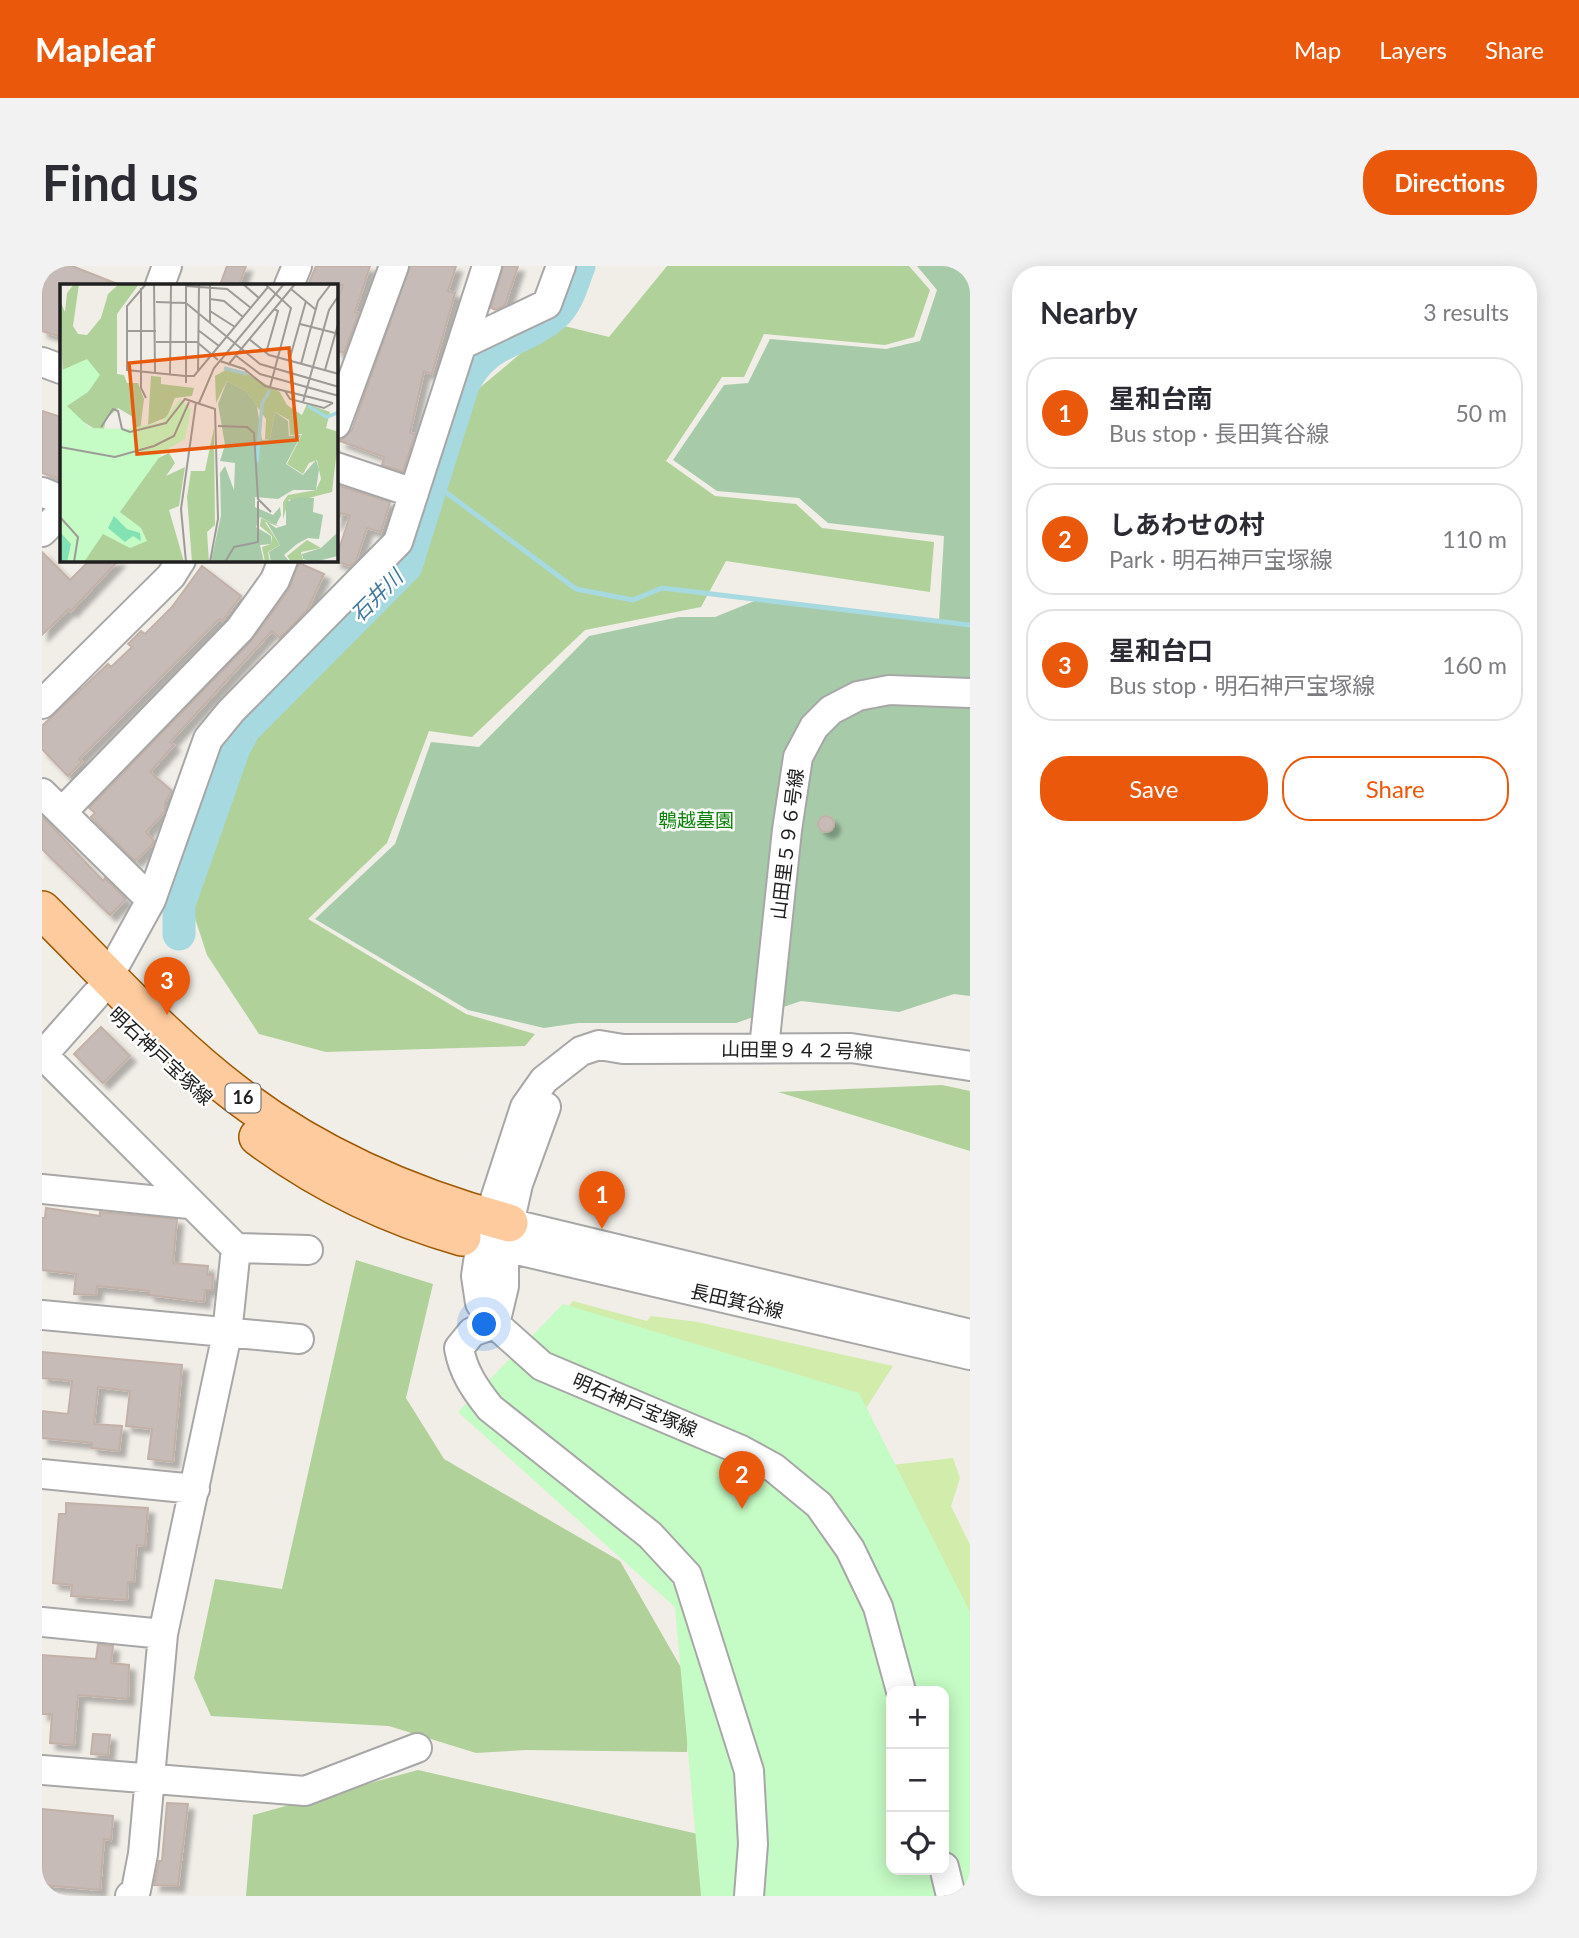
<!DOCTYPE html>
<html lang="en">
<head>
<meta charset="utf-8">
<style>
  body { margin:0; font-family:Lato,"Noto Sans JP",sans-serif; background:#f2f2f3; color:#2b2b33 }
  .controls { position:absolute; right:21px; bottom:21px; display:grid; overflow:hidden; border-radius:14px; box-shadow:0 4px 18px #0003 }
  .controls button { width:63px; height:63px; display:grid; place-items:center; padding:0; border:0; border-bottom:2px solid #e1e1e2; background:#fff; color:#2b2b33; font:35px sans-serif }
  .you { position:absolute; left:443px; top:1059px; width:24px; height:24px; margin:-18px; border:5px solid #fff; border-radius:50%; background:#1a73e8; box-shadow:0 0 0 10px #1a73e833 }
  .badge { display:grid; place-items:center; width:46px; height:46px; border-radius:50%; background:#ea580c; color:#fff; font-size:23px; font-weight:700 }
  .pin { position:absolute; translate:-50% -58px; filter:drop-shadow(0 2px 4px #0008) }
  .pin::after { content:''; position:absolute; top:37px; width:24px; height:21px; background:inherit; clip-path:polygon(0 0,100% 0,50% 100%) }
  .list { margin:0; padding:0; list-style:none }
  h2 { display:flex; justify-content:space-between; align-items:center; height:91px; margin:0; padding:0 28px; font-size:30px }
  h2 small { font-size:23px; font-weight:400; color:#7c7c81 }
  .list li { display:grid; grid-template-columns:46px 1fr auto; gap:21px; align-items:center; box-sizing:border-box; height:112px; margin:0 14px 14px; padding:0 14px; border:2px solid #e1e1e2; border-radius:28px }
  .list b { display:block; font-size:26px; white-space:nowrap }
  .list p { margin:0; font-size:23px; white-space:nowrap; color:#7c7c81 }
  .list em { font-size:23px; font-style:normal; color:#7c7c81 }
  .actions { display:flex; gap:14px; padding:21px 28px }
  .actions a { flex:1; padding:16px 0; border:2px solid #ea580c; border-radius:28px; text-align:center; font-size:24px; color:#ea580c }
  .actions .main { background:#ea580c; color:#fff }
  .icon { flex:none; width:38px; height:38px; fill:none; stroke:currentColor; stroke-width:2; stroke-linecap:round; stroke-linejoin:round }
  .map { position:relative; flex:none; width:928px; height:1630px; overflow:hidden; border-radius:28px }
  header { display:flex; align-items:center; gap:42px; box-sizing:border-box; height:98px; padding:0 35px; background:#ea580c; color:#fff }
  header strong { font-size:33px }
  nav { display:flex; gap:38px; margin-inline-start:auto; font-size:24px }
  .intro { display:flex; align-items:center; justify-content:space-between; box-sizing:border-box; height:168px; padding:0 42px }
  h1 { margin:0; font-size:49px }
  .button { padding:18px 32px; border-radius:28px; background:#ea580c; color:#fff; font-size:24px; font-weight:700 }
  main { display:flex; gap:42px; padding:0 42px }
  aside { flex:1; background:#fff; border-radius:28px; box-shadow:0 4px 18px #0003 }
  .map>svg:first-child { display:block }
  .grass { fill:#d2ecac }
  .forest { fill:#b0d19a }
  .cemetery { fill:#a7cba9 }
  .park { fill:#c5fbc4; fill-rule:evenodd }
  .lines { fill:none; stroke-linecap:round; stroke-linejoin:round }
  .stream { stroke:#a6d9e0; stroke-width:5 }
  .river { stroke:#a6d9e0; stroke-width:33 }
  .building { fill:#c6bbb6; stroke:#c3b1a8; stroke-width:2; filter:url(#shadow) }
  .minor-casing { stroke:#a7a7a7; stroke-width:32 }
  .major-casing { stroke:#9d5800; stroke-width:40 }
  .minor { stroke:#fff; stroke-width:28 }
  .major { stroke:#fecb9e; stroke-width:37 }
  .labels { text-anchor:middle; stroke-width:5; stroke-linejoin:round; paint-order:stroke }
  .shield { fill:#fff; stroke:#636363; stroke-width:2 }
  .shield-label { font-size:18px; font-weight:bold; fill:#202020 }
  .park-label { font-size:19px; fill:#0b8408; stroke:#fff }
  .street-label { font-size:19px; fill:#202020; stroke:#fff }
  .water-label { font-size:21px; font-style:italic; fill:#41789c; stroke:#fff }
  .inset-river { fill:none; stroke:#a6d9e0; stroke-width:3.5 }
  .inset-road { fill:none; stroke:#9d9b97; stroke-width:2 }
  .view { fill:#e8590c; fill-opacity:0.15; stroke:#e8590c; stroke-width:3.5 }
  .inset-edge { fill:none; stroke:#202020; stroke-width:3.5 }
</style>
</head>
<body>
<header>
<strong>Mapleaf</strong>
<nav><a>Map</a><a>Layers</a><a>Share</a></nav>
</header>
<div class="intro"><h1>Find us</h1><a class="button">Directions</a></div>
<main>
<div class="map">
<svg width="928" height="1630" viewBox="0 0 928 1630">
  <defs>
    <filter id="shadow"><feDropShadow dx="6" dy="6" stdDeviation="2" flood-color="#0004"/></filter>
  </defs>
  <rect width="100%" height="100%" fill="#f1ede7"/>
  <path class="grass" d="M531 1035 605 1055 609 1050 656 1056 851 1100 812 1161 841 1200 911 1192 918 1212 909 1240 928 1279V1458L902 1425 511 1062Z"/>
  <path class="forest" d="M625 0H867L888 24 872 71 843 79 722 68 702 111H680L624 195 673 230 754 238 780 262 892 276 888 326 684 295 659 341 543 364 430 471 387 465 345 577 266 653 424 748 493 768 483 780 284 786 217 768 165 689 150 643 200 472 368 301 429 129 514 58 567 71Z
    M900 819 928 825V885L736 826Z
    M314 994 391 1018 364 1132 402 1193 578 1295 649 1419 645 1486 484 1484 434 1487 347 1460 169 1450 152 1412 173 1313 240 1323Z
    M376 1504 695 1577 691 1630H204L211 1549Z"/>
  <path class="cemetery" d="M875 0H928V730L912 728 857 746 759 735 694 757H536L502 762 426 744 273 653 353 578 389 476 437 481 547 370 637 351H673L715 334 897 355 902 270 786 257 757 232 675 225 631 194 682 119 706 117 728 73 844 83 878 75 895 24Z"/>
  <path class="park" d="M521 1038 817 1127 928 1346V1630H659L633 1341 416 1146ZM849 1425H902V1604H849Z"/>
  <g class="lines">
    <path class="stream" d="M390 216 534 323 591 334 620 322 928 359"/>
    <path class="river" d="M137 668V638L192 482 202 463 364 300 421 119C444 72 478 78 512 49 526 37 530 17 537 0"/>
  </g>
  <path class="building" d="M0 0H30L78 19H19V71L0 65Z
    M185 0H204L197 19H178Z
    M274 0H328L313 46 317 47 302 87 294 84V38L301 19H266Z
    M368 0H414L406 25 413 27 390 108 382 105 368 167 373 168 361 206 340 199 342 191 298 175 310 164Z
    M461 0H476L463 39 454 44 449 42Z
    M0 145 19 151V213L0 207Z
    M294 219 348 236 339 266 325 262 314 295 308 300 293 295 308 250 299 247 294 259Z
    M0 286 28 314 48 294H77L29 345 27 343 0 369Z
    M257 297 282 308 266 343 238 372 230 365 128 476 132 479 108 506 130 525 123 536V545L104 566 112 575 111 578 93 595 49 551 53 547 47 542 210 374 247 323Z
    M160 300 199 330 180 355 177 353 37 493 40 496 26 510 0 483V460L66 398 69 401 90 381 86 378 99 365 103 368 130 341Z
    M776 558a8 8 0 1 1 16 0a8 8 0 1 1-16 0Z
    M0 550 61 615 63 612 84 633 68 649 0 583Z
    M59 761 88 790 61 817 32 788Z
    M4 942 58 950V946L135 953 131 997 166 1000 165 1009H171L170 1024H163L162 1036 107 1029V1025L55 1020 54 1029 32 1028 34 1008 0 1004V952H3Z
    M0 1086 140 1099 131 1196 106 1193 110 1163 84 1160 88 1125 56 1121 52 1158 80 1160 77 1185 50 1182V1177L0 1172V1145L26 1148 30 1115 0 1112Z
    M24 1237 106 1242 103 1280 95 1279 92 1316H86L85 1334 29 1330 30 1319 11 1317 17 1248H24Z
    M56 1378 71 1380 69 1397 87 1399 86 1433 36 1429 32 1479 8 1477 10 1448H0V1389L54 1393Z
    M51 1468 68 1469 66 1489 49 1488Z
    M125 1537 146 1538 136 1620 112 1619 117 1595H120Z
    M0 1543 71 1550 69 1574 62 1573 58 1624 0 1619Z"/>
  <g class="lines">
    <g class="minor-casing">
      <path id="minor" d="M118 19 125 0
        M247 19 255 0
        M421 78 505 38 519 0
        M0 96 19 103
        M294 158 352 0
        M294 201 372 227
        M0 226 19 234
        M0 266 19 247
        M0 438 129 310 139 294
        M0 527 109 634
        M20 546 198 363 233 314 241 294
        M67 710 109 634 166 473 189 445 356 276 445 0
        M722 782 745 564 756 491 772 461 789 444 816 430 847 424 928 427
        M0 788 194 982 185 1068 121 1368 101 1588 94 1624 88 1630
        M0 790 54 729
        M0 923 147 938
        M467 957 928 1068
        M462 981 928 1089
        M194 982 266 984
        M0 1049 257 1073
        M453 1058 430 1066 417 1082C421 1106 433 1123 448 1142L608 1269 645 1309 707 1505 711 1578 707 1630
        M453 1058 462 1020V981L476 918 504 841
        M0 1208 153 1223
        M0 1356 121 1368
        M859 1425 836 1341 808 1283 777 1239 732 1202 699 1184 500 1100 453 1058 438 1037 434 1010 439 976 483 841 502 814 539 785 557 779 581 783 809 782 928 800
        M0 1504 263 1525 375 1482
        M902 1601 909 1630"/>
    </g>
    <g class="major-casing">
      <path id="major" d="M0 644C63 706 123 774 194 828 275 890 370 931 467 957
        M216 871C278 917 346 950 420 971"/>
    </g>
    <use href="#minor" class="minor"/>
    <use href="#major" class="major"/>
  </g>
  <g class="labels">
    <rect class="shield" x="183.5" y="817.5" width="35" height="29" rx="5"/>
    <g class="shield-label">
      <text x="201" y="838">16</text>
    </g>
    <g class="park-label">
      <text x="654" y="561">鵯越墓園</text>
    </g>
    <g class="street-label">
      <text transform="translate(745 578) rotate(-83)" y="7">山田里５９６号線</text>
      <text transform="translate(755 784) rotate(1)" y="7">山田里９４２号線</text>
      <text transform="translate(119 790) rotate(43)" y="7">明石神戸宝塚線</text>
      <text transform="translate(695 1035) rotate(13)" y="7">長田箕谷線</text>
      <text transform="translate(593 1139) rotate(23)" y="7">明石神戸宝塚線</text>
    </g>
    <g class="water-label">
      <text transform="translate(335 330) rotate(-45)" y="7">石井川</text>
    </g>
  </g>
  <g transform="translate(18 18)">
    <rect width="278" height="278" fill="#f1ede7"/>
    <path d="M14 0H19L13 42 18 50 27 51 41 34 48 10 59 0H79L57 30V90L64 91 67 99H78L84 115 80 147H73V133L58 124 46 135 43 150 4 126 0 16 5 28 7 9ZM167 85 184 88 220 108 227 121 242 131 247 120 270 128 266 144 279 148 272 208 233 218 229 215 223 235V218L228 211 256 206 261 195 257 176 249 179 243 190 227 180 242 150 230 151 229 136 215 128 210 155H205L206 135 186 107 167 97 156 119 155 92ZM91 92 101 93V100L134 104 132 112 115 114 107 133 88 141ZM154 144 155 241 147 248 149 278H132L127 213 131 187H145ZM109 169 115 179 106 192 125 183 119 222 109 226 124 278H21L38 247 84 257 82 246 55 229 90 178ZM201 234 221 243 205 238 220 261 208 268 210 278H205L202 263 211 260 212 252 200 242ZM247 256 261 264 241 268 243 276 249 278H231L227 272Z" fill="#b0d19a"/>
    <path d="M167 97 186 107 197 122 202 156 210 155 215 128 228 137 229 152 241 151 226 180 243 191 256 176 259 185 256 206H233L218 215 195 213V223L213 231 220 223 221 231 216 241 200 233 196 243 211 252V260L200 261 204 278H151L161 231 160 189 165 182 174 206 175 179 160 177 165 161 158 120ZM240 213 254 214 253 228 263 231 259 255 248 254 237 260 224 271 230 278H211L209 268 220 261 206 237 216 244 226 241V218ZM278 248V272L254 278 243 275 242 270 261 264Z" fill="#a7cba9"/>
    <path d="M27 75 40 91 28 108 7 122 30 144 66 145 102 138 120 115 131 125 125 155 103 168 60 228 81 244 87 257 70 264 43 250 24 278H0V87Z" fill="#c5fbc4"/>
    <path d="M54 232 67 245 80 249 81 257 73 252 65 258 48 244ZM0 248 11 260 7 278H0Z" fill="#83e2b3"/>
    <path class="inset-river" d="M164 84 187 90M248 122 267 133 279 128M197 178 202 120 210 106"/>
    <path class="inset-road" d="M86 0 67 22V86L125 92H134L208 3M94 0 95 88M126 0V19L200 80 279 103M183 0 199 14M205 0 231 24 210 103M126 2 167 5 191 24M81 4V104L86 114M231 5 255 25M150 15 164 17 183 33M96 18 126 19V99M150 27 175 43M150 38V0M240 40 279 50M138 46 159 62M66 47H96M189 55 209 71 279 90M96 58H137L158 76M206 69 218 27 214 25M175 71 200 90 279 112M160 77 184 85 205 102 273 119M229 77 246 17M241 80 258 17 271 0M168 81 235 0M265 86 279 37M138 87 139 0M110 90 111 0M225 107 230 115 264 124 273 119M243 118 269 26 279 11M139 119 154 84 224 0M158 142 187 143 194 149 198 215 211 228M41 143 53 125 58 127 62 145 70 148 106 139 125 115 155 125 158 235 150 278M0 163 55 173 94 162 114 152 129 118M0 233 18 253 14 278M126 278 121 225 136 118M165 278 174 263 198 258V217"/>
    <path class="view" d="M229 64 237 156 77 170 69 79Z"/>
    <rect width="278" height="278" class="inset-edge"/>
  </g>
</svg>
<div class="controls">
<button>+</button>
<button>−</button>
<button><svg class="icon" aria-label="locate" viewBox="0 0 24 24"><circle cx="12" cy="12" r="6"/><path d="M12 2v4M12 18v4M2 12h4M18 12h4"/></svg></button>
</div>
<div class="you"></div>
<div class="pin badge" style="left:560px;top:963px">1</div>
<div class="pin badge" style="left:700px;top:1243px">2</div>
<div class="pin badge" style="left:125px;top:749px">3</div>
</div>
<aside>
<h2>Nearby<small>3 results</small></h2>
<ul class="list">
<li><span class="badge">1</span><div><b>星和台南</b><p>Bus stop · 長田箕谷線</p></div><em>50 m</em></li>
<li><span class="badge">2</span><div><b>しあわせの村</b><p>Park · 明石神戸宝塚線</p></div><em>110 m</em></li>
<li><span class="badge">3</span><div><b>星和台口</b><p>Bus stop · 明石神戸宝塚線</p></div><em>160 m</em></li>
</ul>
<div class="actions"><a class="main">Save</a><a>Share</a></div>
</aside>
</main>
</body>
</html>
